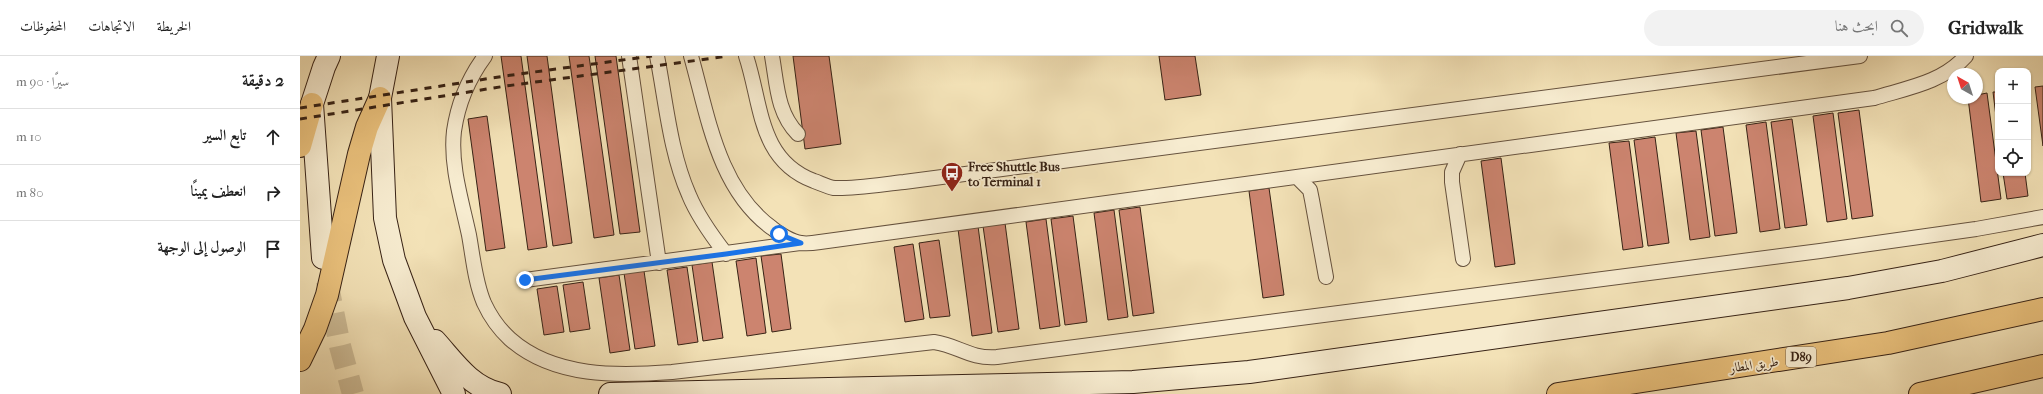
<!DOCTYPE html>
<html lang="ar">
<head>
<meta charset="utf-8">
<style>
  body { margin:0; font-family:"IM FELL French Canon",Amiri,serif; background:#f2f2f2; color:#222; direction:rtl }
  .controls { position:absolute; right:12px; top:12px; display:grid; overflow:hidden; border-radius:8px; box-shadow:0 1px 3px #0004 }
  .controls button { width:36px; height:36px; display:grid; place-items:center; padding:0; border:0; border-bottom:1px solid #e0e0e0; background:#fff; color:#222; font:20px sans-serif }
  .compass { position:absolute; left:1647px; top:12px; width:36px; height:36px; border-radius:50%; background:#fff; box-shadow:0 1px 3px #0004; rotate:321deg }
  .stop { position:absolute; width:12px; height:12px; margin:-9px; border:3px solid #1a73e8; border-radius:50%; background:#fff }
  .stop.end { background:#1a73e8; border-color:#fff; box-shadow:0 1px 4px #0008 }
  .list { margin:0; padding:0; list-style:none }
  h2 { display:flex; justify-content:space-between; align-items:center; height:52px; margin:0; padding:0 16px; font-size:17px }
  h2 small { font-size:13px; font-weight:400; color:#767676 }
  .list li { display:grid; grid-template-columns:26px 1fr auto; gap:12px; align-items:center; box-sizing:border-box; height:56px; padding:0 16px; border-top:1px solid #e0e0e0 }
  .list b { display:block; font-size:15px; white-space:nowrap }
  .list em { font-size:13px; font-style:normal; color:#767676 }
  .icon { flex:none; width:22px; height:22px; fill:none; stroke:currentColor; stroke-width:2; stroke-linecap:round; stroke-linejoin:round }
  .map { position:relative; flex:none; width:1743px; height:338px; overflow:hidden; direction:ltr }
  header { display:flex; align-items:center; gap:24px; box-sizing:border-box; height:56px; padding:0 20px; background:#fff; border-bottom:1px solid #e0e0e0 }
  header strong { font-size:19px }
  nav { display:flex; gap:22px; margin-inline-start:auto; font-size:14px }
  .search { width:280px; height:36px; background:#f2f2f2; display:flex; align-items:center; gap:10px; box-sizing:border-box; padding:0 14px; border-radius:22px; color:#767676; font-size:15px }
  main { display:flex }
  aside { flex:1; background:#fff }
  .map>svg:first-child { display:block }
  .building { fill:#cc846f; stroke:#372215 }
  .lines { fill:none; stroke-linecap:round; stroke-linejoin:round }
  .secondary-tunnel { stroke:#cdbc97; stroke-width:22; stroke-dasharray:22 11; stroke-linecap:butt }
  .service-casing { stroke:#66523e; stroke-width:16 }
  .secondary-casing { stroke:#372215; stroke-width:24 }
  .trunk-casing { stroke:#372215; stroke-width:24 }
  .service { stroke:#f7ecd0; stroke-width:14 }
  .secondary { stroke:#f7ecd0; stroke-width:22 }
  .trunk { stroke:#eac17c; stroke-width:22 }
  .rail { stroke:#372215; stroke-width:3; stroke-dasharray:7 7; stroke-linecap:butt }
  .route { stroke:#1a73e8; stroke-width:5 }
  .labels { text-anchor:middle; stroke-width:3.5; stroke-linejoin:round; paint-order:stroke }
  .shield { fill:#f7ecd0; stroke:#715f4d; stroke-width:1 }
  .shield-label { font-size:12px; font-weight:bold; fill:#372215 }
  .poi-label { font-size:13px; font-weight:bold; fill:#372215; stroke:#f7ecd0; text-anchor:start }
  .street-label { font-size:13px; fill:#372215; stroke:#f7ecd0 }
</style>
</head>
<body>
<header>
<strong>Gridwalk</strong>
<div class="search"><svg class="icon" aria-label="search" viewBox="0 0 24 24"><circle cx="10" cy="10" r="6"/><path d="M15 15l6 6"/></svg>ابحث هنا</div>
<nav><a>الخريطة</a><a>الاتجاهات</a><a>المحفوظات</a></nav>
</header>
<main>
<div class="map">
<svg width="1743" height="338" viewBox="0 0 1743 338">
  <rect width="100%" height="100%" fill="#f3e2b7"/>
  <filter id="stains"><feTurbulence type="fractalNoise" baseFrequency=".005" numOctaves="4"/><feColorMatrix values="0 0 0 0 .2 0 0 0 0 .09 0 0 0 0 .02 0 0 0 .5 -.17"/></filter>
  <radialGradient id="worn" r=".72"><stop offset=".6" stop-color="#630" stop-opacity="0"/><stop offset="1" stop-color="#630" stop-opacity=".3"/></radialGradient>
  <path class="building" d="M201 0H221L247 191 228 194Z
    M227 0H247L272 187 253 190Z
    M269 0H289L314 179 294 182Z
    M295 0H316L340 176 320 178Z
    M493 0H529L541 88 505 93Z
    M859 0H895L901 39 865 44Z
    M1743 30V90L1735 31Z
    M1693 36H1698V77Z
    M1687 37 1701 143 1681 146 1668 42H1677V39Z
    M1559 54 1573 160 1552 163 1538 57Z
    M1533 57 1547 163 1527 166 1513 60Z
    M187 60 205 192 186 195 168 63Z
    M1492 63 1507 169 1485 172 1471 66Z
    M1466 66 1480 173 1460 176 1446 69Z
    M1423 71 1437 177 1415 180 1401 74Z
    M1396 75 1410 181 1390 184 1376 77Z
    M1355 81 1369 187 1348 190 1334 84Z
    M1329 85 1343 191 1323 194 1309 87Z
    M1201 102 1215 208 1195 211 1181 105Z
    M1703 117H1725L1728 140 1707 143Z
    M969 132 984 239 963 242 949 135Z
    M840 151 854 257 833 260 819 154Z
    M814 154 828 261 808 264 794 157Z
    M773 160 787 266 765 269 751 163Z
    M746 163 760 270 740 273 726 166Z
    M705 167 719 273 698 276 683 170Z
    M678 170 692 277 672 280 658 173Z
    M639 184 650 260 630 262 619 187Z
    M613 188 624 263 605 266 594 191Z
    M481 198 491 273 472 276 461 200Z
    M456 202 466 277 447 280 436 205Z
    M412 206 423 282 403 285 392 209Z
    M387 211 398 286 378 289 367 214Z
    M344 215 355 290 335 293 324 217Z
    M319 219 330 294 310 297 299 222Z
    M283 226 290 273 270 276 263 229Z
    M257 230 264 276 244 279 237 233Z"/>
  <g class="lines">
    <path class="secondary-tunnel" d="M27 225 40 290 53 338"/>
    <g class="service-casing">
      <path id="service" d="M185 0C168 23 158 47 154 75 150 109 162 146 169 179 173 201 175 226 184 247 190 260 199 273 210 283 254 322 318 320 372 316L634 286C660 290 669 303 697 301L1520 195 1676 173 1743 161
        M329 0 359 207
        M357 0C366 46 370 96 389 139 398 161 412 180 426 198
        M391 0C408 60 418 133 472 172 479 178 492 186 501 187 507 188 514 187 520 186L1574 42C1607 32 1642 27 1666 0
        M446 0C462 48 458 104 514 125 520 127 528 131 534 132 553 133 584 128 604 126L1560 0
        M472 0C477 28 477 57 498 78
        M1160 98 1152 116V126L1163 203
        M997 121 1010 134 1012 144 1026 221
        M225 224 500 187"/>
    </g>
    <g class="secondary-casing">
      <path id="secondary" d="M88 0 80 42 85 162 94 204 115 261 154 338
        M23 202 12 48 24 11 29 0
        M135 285C154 306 170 331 200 338
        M310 338 833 326 949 316 1548 232 1642 215 1743 189"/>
    </g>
    <g class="trunk-casing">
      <path id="trunk" d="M0 90 12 48
        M0 304 15 273 27 239 59 98 67 71 80 42
        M1258 338 1588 287 1743 253
        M1620 338 1743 310"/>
    </g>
    <use href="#service" class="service"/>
    <use href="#secondary" class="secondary"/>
    <use href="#trunk" class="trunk"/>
    <path class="rail" d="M0 52 205 20 352 0
      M0 63 206 30 429 0"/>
  </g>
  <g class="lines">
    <path class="route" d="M225 224 426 198 501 187 479 178"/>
  </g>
  <defs>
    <g id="bus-pin" transform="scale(1.15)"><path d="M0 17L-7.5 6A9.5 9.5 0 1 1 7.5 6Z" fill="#8f2418" stroke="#f7ecd0"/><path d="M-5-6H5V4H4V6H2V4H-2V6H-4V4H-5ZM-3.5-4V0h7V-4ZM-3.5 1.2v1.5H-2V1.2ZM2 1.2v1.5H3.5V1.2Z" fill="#fff"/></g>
  </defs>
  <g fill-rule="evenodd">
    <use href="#bus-pin" x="652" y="117"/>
  </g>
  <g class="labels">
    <rect class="shield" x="1486" y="291" width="30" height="20" rx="3"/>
    <g class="shield-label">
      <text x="1501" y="305">D89</text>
    </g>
    <g class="poi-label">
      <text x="668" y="115">Free Shuttle Bus<tspan x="668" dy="15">to Terminal 1</tspan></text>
    </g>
    <g class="street-label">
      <text transform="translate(1454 308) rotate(-8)" y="5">طريق المطار</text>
    </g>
  </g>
  <rect width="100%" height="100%" filter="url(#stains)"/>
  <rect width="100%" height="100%" fill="url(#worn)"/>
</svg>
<div class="controls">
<button>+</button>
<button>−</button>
<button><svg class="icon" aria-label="locate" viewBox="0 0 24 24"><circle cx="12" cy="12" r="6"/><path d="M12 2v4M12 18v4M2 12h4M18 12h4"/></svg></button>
</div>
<svg class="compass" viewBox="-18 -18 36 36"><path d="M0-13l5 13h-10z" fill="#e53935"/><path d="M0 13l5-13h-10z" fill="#767676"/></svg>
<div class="stop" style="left:479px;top:178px"></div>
<div class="stop end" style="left:225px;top:224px"></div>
</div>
<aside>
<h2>2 دقيقة<small>سيرًا · 90 m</small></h2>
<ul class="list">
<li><svg class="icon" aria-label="ahead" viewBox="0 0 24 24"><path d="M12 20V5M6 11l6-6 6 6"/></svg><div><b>تابع السير</b></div><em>10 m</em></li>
<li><svg class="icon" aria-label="right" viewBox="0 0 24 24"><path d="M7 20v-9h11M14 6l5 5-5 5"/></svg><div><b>انعطف يمينًا</b></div><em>80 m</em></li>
<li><svg class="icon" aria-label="arrive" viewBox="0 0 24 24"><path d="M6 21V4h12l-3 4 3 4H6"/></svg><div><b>الوصول إلى الوجهة</b></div></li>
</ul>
</aside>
</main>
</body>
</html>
